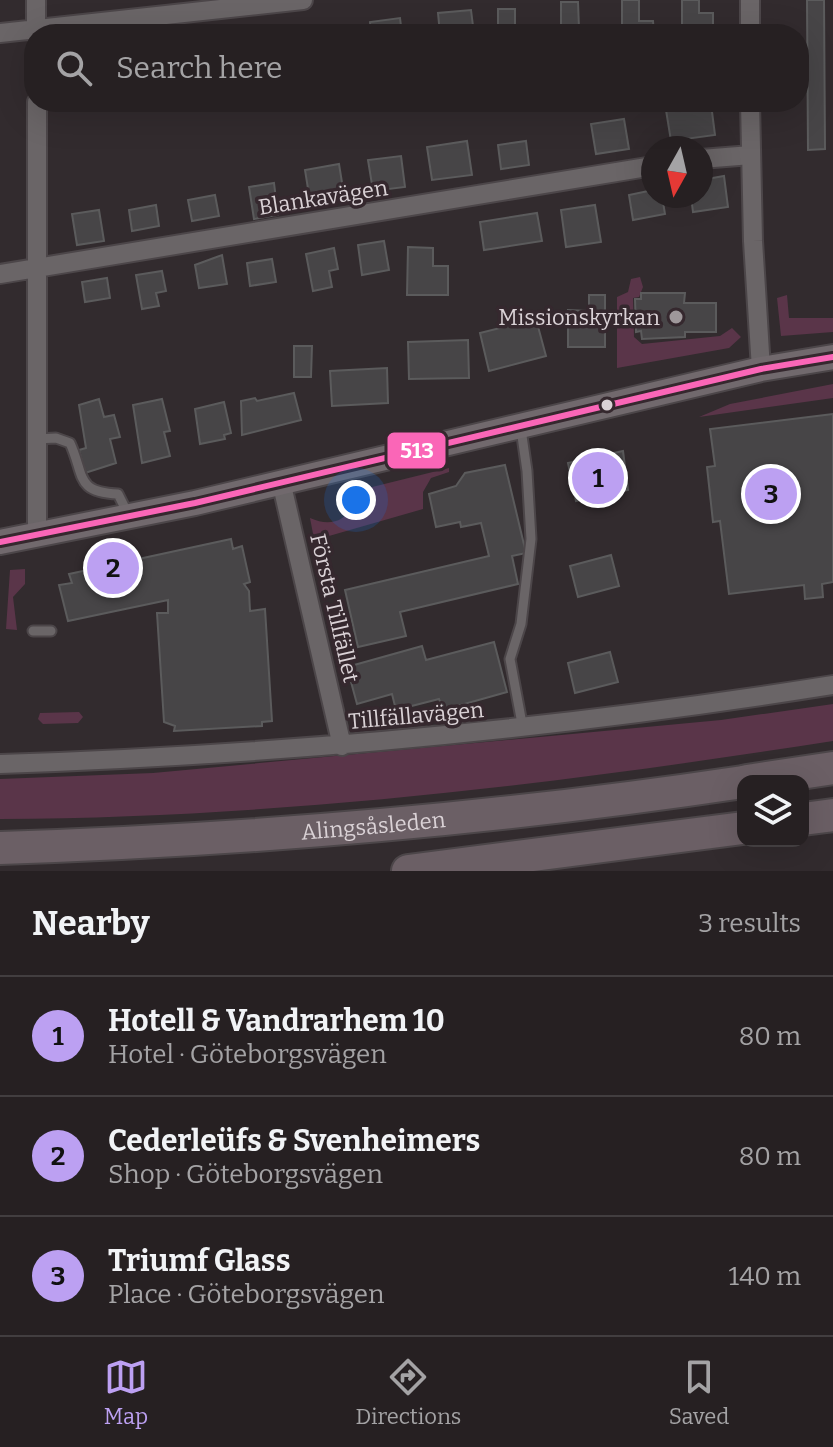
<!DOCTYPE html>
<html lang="en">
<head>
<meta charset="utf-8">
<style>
  body { margin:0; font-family:Bitter,serif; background:#322d2f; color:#f1f3f6 }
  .controls { position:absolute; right:24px; bottom:24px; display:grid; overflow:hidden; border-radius:16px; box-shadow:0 8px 32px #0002 }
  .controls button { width:72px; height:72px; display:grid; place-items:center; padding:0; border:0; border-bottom:2px solid #423e40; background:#262022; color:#f1f3f6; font:40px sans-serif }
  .compass { position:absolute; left:641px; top:136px; width:72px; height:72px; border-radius:50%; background:#262022; box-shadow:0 8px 32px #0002; rotate:188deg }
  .you { position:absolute; left:356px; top:500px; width:28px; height:28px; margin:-20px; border:6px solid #fff; border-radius:50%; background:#1a73e8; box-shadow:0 0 0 12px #1a73e833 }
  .badge { display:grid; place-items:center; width:52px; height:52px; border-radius:50%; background:#bca0f2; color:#111; font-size:26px; font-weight:700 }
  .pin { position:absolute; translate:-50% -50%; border:4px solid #fff; box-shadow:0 2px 8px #0006 }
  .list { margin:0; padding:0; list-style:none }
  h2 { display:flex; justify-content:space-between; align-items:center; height:104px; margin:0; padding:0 32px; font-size:34px }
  h2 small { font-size:26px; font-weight:400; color:#a4a3a5 }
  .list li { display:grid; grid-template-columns:52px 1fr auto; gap:24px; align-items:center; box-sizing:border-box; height:120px; padding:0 32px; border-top:2px solid #423e40 }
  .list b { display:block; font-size:30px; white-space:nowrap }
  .list p { margin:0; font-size:26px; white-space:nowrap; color:#a4a3a5 }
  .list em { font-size:26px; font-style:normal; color:#a4a3a5 }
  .icon { flex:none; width:44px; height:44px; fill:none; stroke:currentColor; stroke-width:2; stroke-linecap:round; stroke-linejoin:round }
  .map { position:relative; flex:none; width:833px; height:871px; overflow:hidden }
  .search { position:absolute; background:#262022; box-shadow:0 8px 32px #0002; left:24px; right:24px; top:24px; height:88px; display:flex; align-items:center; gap:20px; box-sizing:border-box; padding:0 28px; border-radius:32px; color:#a4a3a5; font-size:30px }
  .sheet { height:464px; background:#262022 }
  nav { display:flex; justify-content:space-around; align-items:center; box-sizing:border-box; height:112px; border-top:2px solid #423e40; background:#262022; font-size:22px; color:#a4a3a5 }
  nav a { display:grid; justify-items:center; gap:4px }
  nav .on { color:#bca0f2 }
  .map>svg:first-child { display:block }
  .green { fill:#5a3549 }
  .building { fill:#474547; stroke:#5b5b5c; stroke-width:2 }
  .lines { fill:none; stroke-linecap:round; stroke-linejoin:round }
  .lane-casing { stroke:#4c4649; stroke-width:13 }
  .street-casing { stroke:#4c4649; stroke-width:22 }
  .secondary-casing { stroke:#4c4649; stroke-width:28 }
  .highway-casing { stroke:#4c4649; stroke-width:36 }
  .lane { stroke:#6a6567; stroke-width:9 }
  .street { stroke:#6a6567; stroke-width:18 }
  .secondary { stroke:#71696d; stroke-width:24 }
  .highway { stroke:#6b5f65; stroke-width:32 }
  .bus-1-casing { stroke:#35282e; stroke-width:12 }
  .bus-1 { stroke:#fa66b7; stroke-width:6 }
  .poi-dot { fill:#9f989b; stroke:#35282e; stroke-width:3 }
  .bus-dot { fill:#dad2d6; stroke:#35282e; stroke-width:3 }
  .labels { text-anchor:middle; stroke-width:7; stroke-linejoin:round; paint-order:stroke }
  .street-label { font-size:22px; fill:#dad2d6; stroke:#35282e }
  .poi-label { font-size:22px; fill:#dad2d6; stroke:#35282e; text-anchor:end }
  .line-badge { stroke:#35282e; stroke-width:3 }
  .badge-label { font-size:22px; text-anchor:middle; font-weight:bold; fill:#fff }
</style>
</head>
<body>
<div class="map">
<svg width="833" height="871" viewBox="0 0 833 871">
  <rect width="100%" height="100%" fill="#322b2e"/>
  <path class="green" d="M640 277 643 287 639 297 633 298 634 337 642 344 720 336 732 328 741 337 729 348 617 368V297L628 292 631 279Z
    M787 295 789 318H833V332L781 336 777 298Z
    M833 384V398L699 417 730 404Z
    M449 468V472L431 478 423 492V509L322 538 325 562 318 560 310 518C334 529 354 518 356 491Z
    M25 569V584L13 597 17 630 6 629 10 570Z
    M833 704V741C558 784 278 818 0 819V779L153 773 721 720Z
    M79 712 83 717 78 723 43 724 38 719 40 713Z"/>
  <path class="building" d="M622 0H639V21H653L654 34H622Z
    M682 0H699V13H713V34H682Z
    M807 0H824L825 149 808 150Z
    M561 2H578L579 28H593V34H561Z
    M498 9H515V34H498Z
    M471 10 474 34H440L438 13Z
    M400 18 402 34H371L370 22Z
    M340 26 341 34H316V29Z
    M711 104 715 135 671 141 666 110Z
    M624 119 629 149 596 154 591 124Z
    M467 141 472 175 432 180 427 147Z
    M526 141 529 165 501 169 498 145Z
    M401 156 405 187 373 191 368 160Z
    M339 164 344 195 310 201 305 170Z
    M724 176 728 207 693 212 691 196H701V180Z
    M274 183 278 215 254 219 249 187Z
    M653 190V196H662L665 214 633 220 629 195Z
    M215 195 219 216 192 221 188 200Z
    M156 205 159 226 132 231 129 210Z
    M595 205 601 242 566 247 561 210Z
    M99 210 104 241 77 245 72 214Z
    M537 213 542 241 484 250 480 222Z
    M384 241 389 270 362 275 358 245Z
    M408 247 433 248V266H448V295H407Z
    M334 248 338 269 329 271 332 287 313 291 306 254Z
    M222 255 227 284 199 288 195 265Z
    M272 259 276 282 250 286 247 263Z
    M162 271 166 291 156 293 159 306 142 309 136 275Z
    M107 278 110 298 85 302 82 282Z
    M641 293H685L684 303H716V332H685V337L642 339 641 331 636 332 635 299H641Z
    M589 295H605V347H568V310L589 311Z
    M536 319 546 356 489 371 480 333Z
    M468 340 469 378 409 379 408 342Z
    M294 346H312L311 377H294Z
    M387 368 388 403 332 406 330 371Z
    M294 393 301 420 242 435 241 401 255 398 257 401Z
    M99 399 104 417 114 415 120 437 110 439 116 463 85 473 79 450 86 448 79 405Z
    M162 399 170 431 164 432 170 456 142 463 133 405Z
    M224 402 231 433 224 435 225 439 200 444 195 409Z
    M833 414V582L822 584 823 597 805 599 804 585 729 594 720 521 713 522 707 467 715 466 710 429Z
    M623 451 628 490 576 501 568 463Z
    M505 465 526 553 512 556 518 584 400 612 406 636 358 647 345 590 489 556 481 523 461 527 460 522 436 527 429 494 456 486 465 473Z
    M231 539 233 549 242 546 250 582 244 584 249 591 250 611 265 609 272 721 262 722V726L174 731 175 726 164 722 157 613H168V600L68 621 59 585 72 583 69 574Z
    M611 555 619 586 578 597 570 566Z
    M494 642 507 692 443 710 439 699 396 710 392 694 357 704 347 667 422 646 426 660Z
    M610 652 618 682 575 693 568 663Z"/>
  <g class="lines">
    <g class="lane-casing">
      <path id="lane" d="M521 429 527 471 531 539 521 624 510 659 523 729
        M37 439 56 438 70 443C85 476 75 492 118 494L128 514
        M33 631H51"/>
    </g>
    <g class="street-casing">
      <path id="street" d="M36 0V34
        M750 0V34
        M0 33 303 0
        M37 102V537
        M750 102 753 241 761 369
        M701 159 751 155
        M0 274 653 166
        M281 481 342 746
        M0 764C280 755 556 729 833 685"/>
    </g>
    <g class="secondary-casing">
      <path id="secondary" d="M0 542 195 503 761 369 833 357"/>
    </g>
    <g class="highway-casing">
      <g id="highway">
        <path d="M747 781 833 768"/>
        <path d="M803 819 833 815"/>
        <path id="s1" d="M0 848C249 840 496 819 743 782"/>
        <path d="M408 871 743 828"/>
      </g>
    </g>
    <use href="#lane" class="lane"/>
    <use href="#street" class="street"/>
    <use href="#secondary" class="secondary"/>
    <use href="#highway" class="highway"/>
    <g class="bus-1-casing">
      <path id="bus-1" d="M0 542 195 503 761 369 833 357"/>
    </g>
    <use href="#bus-1" class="bus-1"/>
  </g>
  <circle class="poi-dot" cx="676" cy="317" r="8"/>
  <circle class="bus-dot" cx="607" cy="405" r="7"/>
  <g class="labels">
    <g class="street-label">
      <text transform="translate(323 197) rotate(-9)" y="8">Blankavägen</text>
      <text transform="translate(335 608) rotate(77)" y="8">Första Tillfället</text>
      <text transform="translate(416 715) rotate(-5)" y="8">Tillfällavägen</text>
      <text dy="8" stroke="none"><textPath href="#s1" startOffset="374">Alingsåsleden</textPath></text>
    </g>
    <g class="poi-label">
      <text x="660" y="325">Missionskyrkan</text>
    </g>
  </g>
  <rect class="line-badge" x="386" y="431" width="61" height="39" rx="8" fill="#fa66b7"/>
  <g class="badge-label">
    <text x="417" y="458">513</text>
  </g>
</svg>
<div class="controls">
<button><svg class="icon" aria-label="layers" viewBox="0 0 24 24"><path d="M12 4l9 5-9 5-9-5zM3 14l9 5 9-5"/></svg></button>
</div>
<svg class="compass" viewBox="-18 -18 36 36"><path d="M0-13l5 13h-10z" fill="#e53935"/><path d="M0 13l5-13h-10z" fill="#a4a3a5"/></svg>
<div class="you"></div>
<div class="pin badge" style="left:598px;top:478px">1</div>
<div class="pin badge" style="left:113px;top:568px">2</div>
<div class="pin badge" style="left:771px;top:494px">3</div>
<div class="search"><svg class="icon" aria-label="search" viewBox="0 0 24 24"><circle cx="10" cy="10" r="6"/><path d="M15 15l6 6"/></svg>Search here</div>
</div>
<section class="sheet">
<h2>Nearby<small>3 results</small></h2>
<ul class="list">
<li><span class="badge">1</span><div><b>Hotell &amp; Vandrarhem 10</b><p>Hotel · Göteborgsvägen</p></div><em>80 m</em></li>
<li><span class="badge">2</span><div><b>Cederleüfs &amp; Svenheimers</b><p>Shop · Göteborgsvägen</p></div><em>80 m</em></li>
<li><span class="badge">3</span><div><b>Triumf Glass</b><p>Place · Göteborgsvägen</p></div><em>140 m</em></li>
</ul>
</section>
<nav>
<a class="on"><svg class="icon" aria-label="map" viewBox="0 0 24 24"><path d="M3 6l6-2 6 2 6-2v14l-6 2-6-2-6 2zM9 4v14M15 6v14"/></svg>Map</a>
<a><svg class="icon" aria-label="directions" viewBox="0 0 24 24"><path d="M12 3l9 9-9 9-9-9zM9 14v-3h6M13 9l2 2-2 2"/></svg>Directions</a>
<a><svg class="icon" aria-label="saved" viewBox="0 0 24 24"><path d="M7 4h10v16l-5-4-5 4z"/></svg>Saved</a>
</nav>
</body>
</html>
